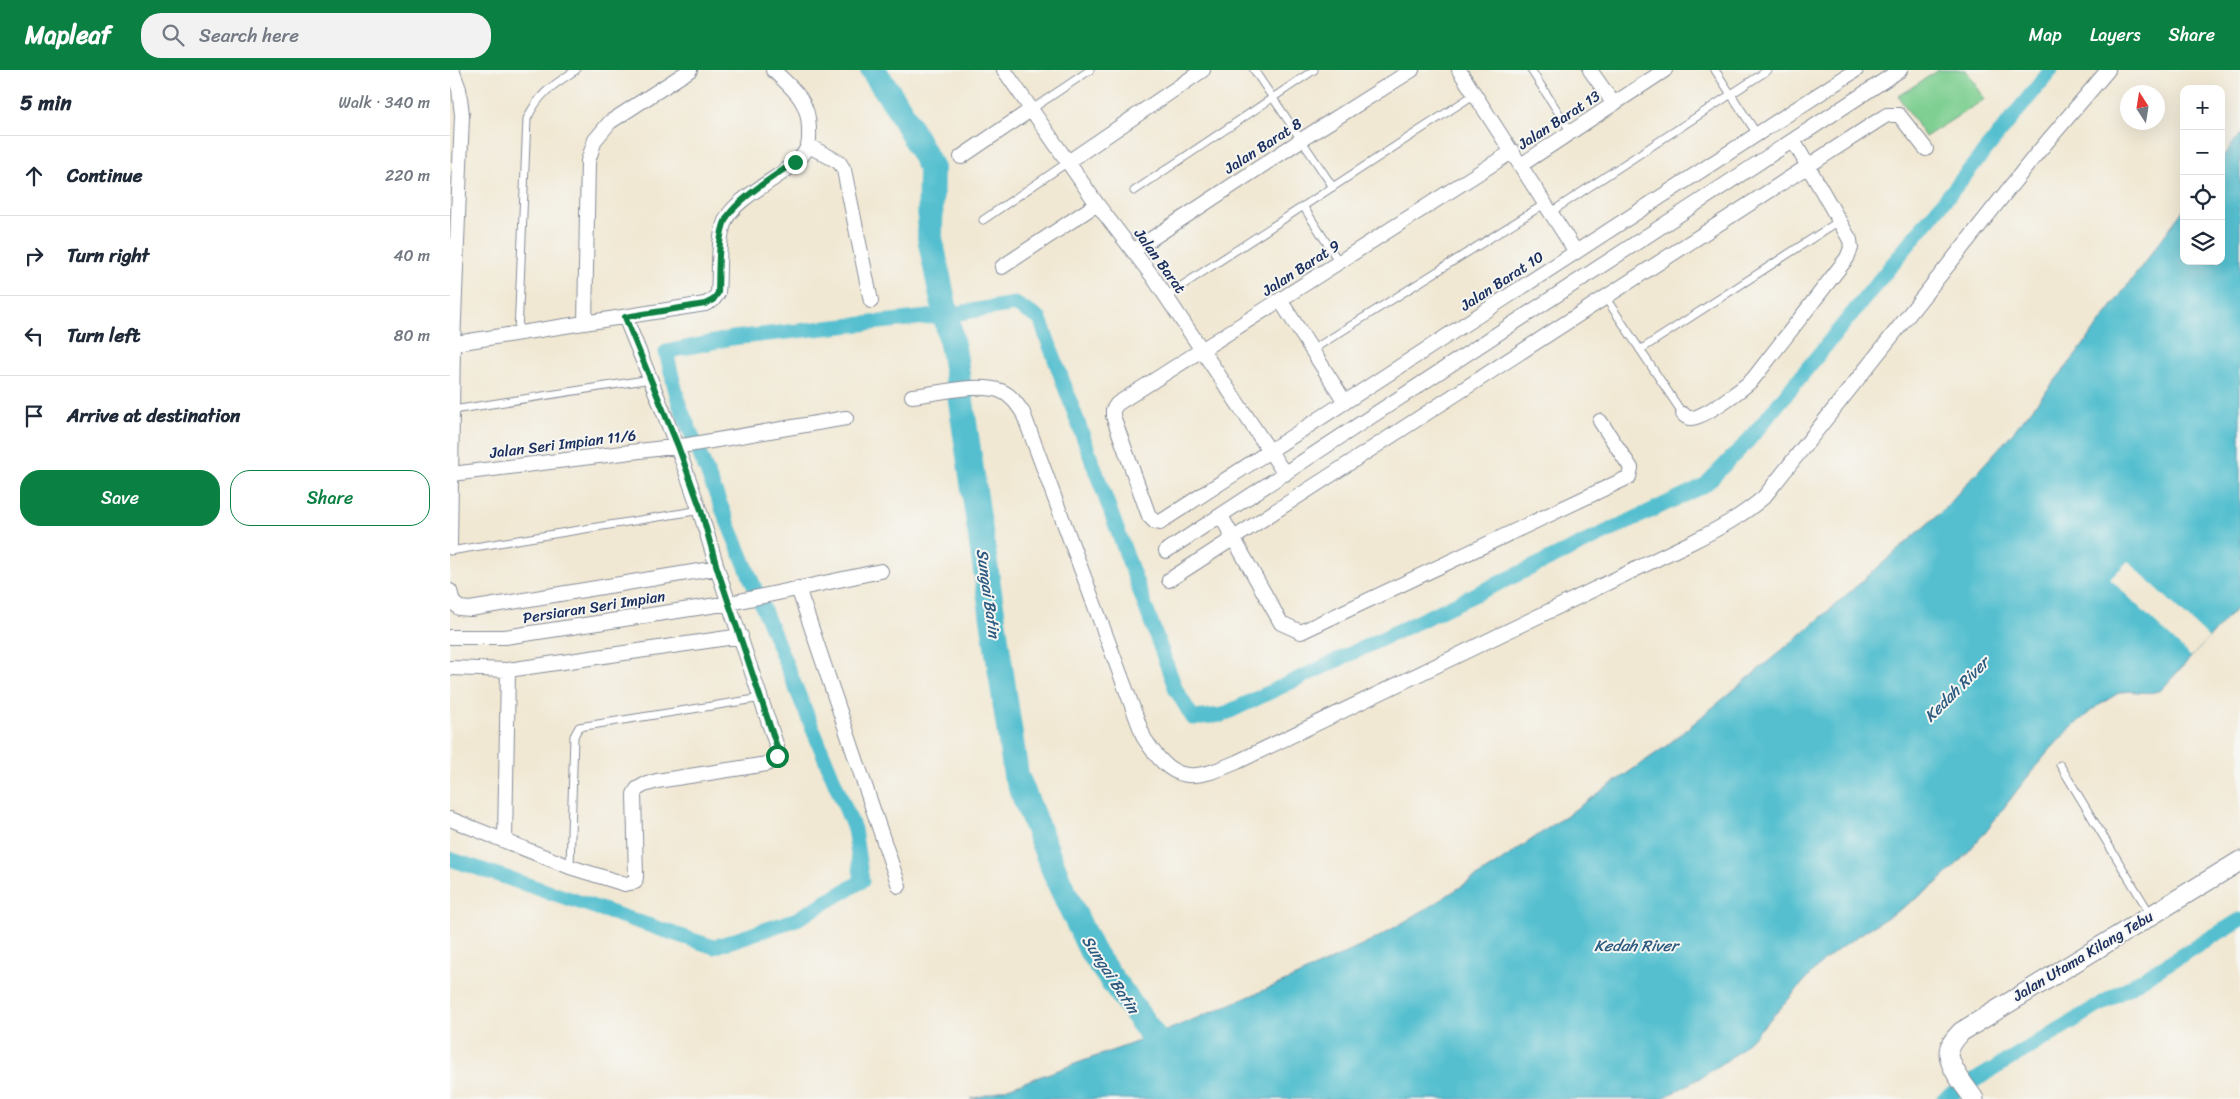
<!DOCTYPE html>
<html lang="en">
<head>
<meta charset="utf-8">
<style>
  body { margin:0; font-family:Sriracha,sans-serif; background:#f2f2f3; color:#1f2937 }
  .controls { position:absolute; right:15px; top:15px; display:grid; overflow:hidden; border-radius:10px; box-shadow:0 5px 20px #0002 }
  .controls button { width:45px; height:45px; display:grid; place-items:center; padding:0; border:0; border-bottom:1px solid #e0e1e3; background:#fff; color:#1f2937; font:25px sans-serif }
  .compass { position:absolute; left:1670px; top:15px; width:45px; height:45px; border-radius:50%; background:#fff; box-shadow:0 5px 20px #0002; rotate:348deg }
  .stop { position:absolute; width:15px; height:15px; margin:-11px; border:4px solid #0b8043; border-radius:50%; background:#fff }
  .stop.end { background:#0b8043; border-color:#fff; box-shadow:0 1px 5px #0008 }
  .list { margin:0; padding:0; list-style:none }
  h2 { display:flex; justify-content:space-between; align-items:center; height:65px; margin:0; padding:0 20px; font-size:21px }
  h2 small { font-size:16px; font-weight:400; color:#747a83 }
  .list li { display:grid; grid-template-columns:32px 1fr auto; gap:15px; align-items:center; box-sizing:border-box; height:80px; padding:0 20px; border-top:1px solid #e0e1e3 }
  .list b { display:block; font-size:19px; white-space:nowrap }
  .list em { font-size:16px; font-style:normal; color:#747a83 }
  .actions { display:flex; gap:10px; padding:15px 20px }
  .actions a { flex:1; padding:11px 0; border:1px solid #0b8043; border-radius:20px; text-align:center; font-size:18px; color:#0b8043 }
  .actions .main { background:#0b8043; color:#fff }
  .icon { flex:none; width:28px; height:28px; fill:none; stroke:currentColor; stroke-width:2; stroke-linecap:round; stroke-linejoin:round }
  .map { position:relative; flex:none; width:1790px; height:1029px; overflow:hidden }
  header { display:flex; align-items:center; gap:30px; box-sizing:border-box; height:70px; padding:0 25px; background:#0b8043; color:#fff }
  header strong { font-size:24px }
  nav { display:flex; gap:28px; margin-inline-start:auto; font-size:18px }
  .search { width:350px; height:45px; background:#f2f2f3; display:flex; align-items:center; gap:12px; box-sizing:border-box; padding:0 18px; border-radius:20px; color:#747a83; font-size:19px }
  main { display:flex }
  aside { flex:1; background:#fff }
  .map>svg:first-child { display:block }
  .green { fill:#7ecf91; stroke:#4c7f78 }
  .water { fill:#54bfcf; stroke:#387796 }
  .pier { fill:#f1e8d3 }
  .lines { fill:none; stroke-linecap:round; stroke-linejoin:round }
  .canal { stroke:#54bfcf; stroke-width:15 }
  .river { stroke:#54bfcf; stroke-width:26 }
  .lane-casing { stroke:#868c98; stroke-width:9 }
  .street-casing { stroke:#868c98; stroke-width:16 }
  .secondary-casing { stroke:#868c98; stroke-width:21 }
  .lane { stroke:#fff; stroke-width:7 }
  .street { stroke:#fff; stroke-width:14 }
  .secondary { stroke:#fff; stroke-width:19 }
  .route { stroke:#0b8043; stroke-width:6 }
  .labels { text-anchor:middle; stroke-width:4; stroke-linejoin:round; paint-order:stroke }
  .street-label { font-size:15px; fill:#1b2f5e; stroke:#f6f6f2 }
  .water-label { font-size:16px; font-style:italic; fill:#2c5a80; stroke:#f6f6f2 }
</style>
</head>
<body>
<header>
<strong>Mapleaf</strong>
<div class="search"><svg class="icon" aria-label="search" viewBox="0 0 24 24"><circle cx="10" cy="10" r="6"/><path d="M15 15l6 6"/></svg>Search here</div>
<nav><a>Map</a><a>Layers</a><a>Share</a></nav>
</header>
<main>
<aside>
<h2>5 min<small>Walk · 340 m</small></h2>
<ul class="list">
<li><svg class="icon" aria-label="ahead" viewBox="0 0 24 24"><path d="M12 20V5M6 11l6-6 6 6"/></svg><div><b>Continue</b></div><em>220 m</em></li>
<li><svg class="icon" aria-label="right" viewBox="0 0 24 24"><path d="M7 20v-9h11M14 6l5 5-5 5"/></svg><div><b>Turn right</b></div><em>40 m</em></li>
<li><svg class="icon" aria-label="left" viewBox="0 0 24 24"><path d="M17 20v-9H6M10 6l-5 5 5 5"/></svg><div><b>Turn left</b></div><em>80 m</em></li>
<li><svg class="icon" aria-label="arrive" viewBox="0 0 24 24"><path d="M6 21V4h12l-3 4 3 4H6"/></svg><div><b>Arrive at destination</b></div></li>
</ul>
<div class="actions"><a class="main">Save</a><a>Share</a></div>
</aside>
<div class="map">
<svg width="1790" height="1029" viewBox="0 0 1790 1029">
  <rect width="100%" height="100%" fill="#f6f6f2"/>
  <filter id="ink" filterUnits="userSpaceOnUse"><feTurbulence type="fractalNoise" baseFrequency=".02" numOctaves="2"/><feDisplacementMap in="SourceGraphic" scale="10" xChannelSelector="R" yChannelSelector="G"/><feConvolveMatrix kernelMatrix="1 2 1 2 8 2 1 2 1" color-interpolation-filters="sRGB"/></filter>
  <filter id="wash" filterUnits="userSpaceOnUse"><feTurbulence type="fractalNoise" baseFrequency=".0096" numOctaves="4" result="noise"/><feDisplacementMap in="SourceGraphic" scale="20" xChannelSelector="R" yChannelSelector="G"/><feGaussianBlur stdDeviation="1.12" result="paint"/><feColorMatrix in="noise" values="0 0 0 0 0 0 0 0 0 0 0 0 0 0 0 0 0 1.4 0 .05"/><feComposite in="paint" operator="in"/></filter>
  <g filter="url(#wash)">
    <rect width="100%" height="100%" fill="#f1e8d3"/>
    <path class="green" d="M1489 0H1516L1535 29 1475 67 1448 26Z"/>
    <path class="water" d="M1790 64V532L1788 536 1711 620C1694 627 1681 617 1667 624 1593 665 1557 747 1497 804 1460 839 1412 858 1374 891 1356 907 1342 927 1325 944 1309 961 1292 980 1273 993 1253 1007 1232 1018 1211 1029H520L544 1023 703 966 764 941 841 909 922 871 979 837 1045 795 1215 677 1361 556 1490 443 1558 368 1626 285 1734 139V191H1771V89Z"/>
    <path class="pier" d="M1678 491 1759 568 1741 587 1660 509Z"/>
    <g class="lines">
      <path class="canal" d="M0 789 264 877 347 849 412 811 404 759 229 334 216 282 282 268 496 245 565 234 590 249 726 620 743 648 772 645 1255 415 1298 371 1601 0
        M1494 1029 1790 850"/>
      <path class="river" d="M423 0 448 37 481 98 480 168 504 284 566 705 609 812 642 882 703 966 717 1029"/>
    </g>
  </g>
  <g filter="url(#ink)">
    <g class="lines">
      <g class="lane-casing">
        <path id="lane" d="M804 0 883 117
          M1081 0 1121 62
          M1265 0 1307 64
          M582 39 640 0
          M684 121 864 0
          M853 136 889 192
          M1101 142 1318 0
          M533 150 618 92
          M716 226 1025 24
          M1155 227 1233 344
          M68 263 77 49C89 23 103 15 126 0
          M862 280 1096 133
          M1190 280 1389 151
          M3 340 201 309
          M0 481 251 440
          M1610 695 1701 845
          M120 797 124 666 129 657 312 628"/>
      </g>
      <g class="street-casing">
        <path id="street" d="M554 0 647 134 703 207 835 404
          M1009 0 1126 182
          M1140 0 1164 34
          M359 76 389 92 394 100 421 231
          M1063 81 667 334 663 340V346L699 446 705 452 710 453 715 449 1406 0
          M511 87 582 39
          M618 92 753 0
          M1071 95 1215 0
          M683 181 851 70 962 0
          M552 197 647 134
          M830 230 895 332
          M175 247C209 330 243 411 267 498
          M135 253 138 91 145 70 160 52 240 0
          M0 274 255 234 263 230 268 223C270 201 267 172 275 151 287 123 346 103 357 78 360 72 359 65 359 59 359 30 342 18 323 0
          M462 326C486 324 529 312 551 321 561 325 567 334 573 343L694 668C723 713 741 712 787 692L1242 472C1268 459 1292 446 1314 427L1584 87 1658 0
          M1233 344C1235 346 1237 348 1240 348 1251 350 1294 318 1303 309L1397 188 1401 178 1400 170 1343 70
          M2 404 238 375 396 348
          M771 446 831 553 851 562 1179 407 1181 398 1150 351
          M0 475 3 274 12 45 9 19 2 0
          M716 481 1450 0
          M719 510 1429 50 1437 45H1449L1476 79
          M348 518 449 816
          M0 521 3 532 9 538 20 539 267 498 327 677V686L317 694 207 711 194 715 187 719 184 724 186 807 185 812 175 814 120 797 0 749
          M0 567H55L280 533 431 501
          M0 598 58 600 291 566
          M55 771 58 600"/>
      </g>
      <g class="secondary-casing">
        <path id="secondary" d="M1524 1029C1516 1017 1499 998 1499 983 1499 974 1506 968 1511 962L1790 791"/>
      </g>
      <use href="#lane" class="lane"/>
      <use href="#street" class="street"/>
      <use href="#secondary" class="secondary"/>
    </g>
  </g>
  <g class="lines" filter="url(#ink)">
    <path class="route" d="M327 686V677L267 498 251 440 228 376 175 247 255 234 263 230 268 223C269 203 267 167 276 149 285 131 327 104 345 92"/>
  </g>
  <g class="labels">
    <g class="street-label">
      <text transform="translate(1109 50) rotate(-33)" y="5">Jalan Barat 13</text>
      <text transform="translate(813 76) rotate(-33)" y="5">Jalan Barat 8</text>
      <text transform="translate(710 191) rotate(54)" y="5">Jalan Barat</text>
      <text transform="translate(851 198) rotate(-33)" y="5">Jalan Barat 9</text>
      <text transform="translate(1052 211) rotate(-33)" y="5">Jalan Barat 10</text>
      <text transform="translate(113 374) rotate(-7)" y="5">Jalan Seri Impian 11/6</text>
      <text transform="translate(144 537) rotate(-9)" y="5">Persiaran Seri Impian</text>
      <text transform="translate(1633 886) rotate(-31)" y="5">Jalan Utama Kilang Tebu</text>
    </g>
    <g class="water-label">
      <text transform="translate(539 523) rotate(82)" y="6">Sungai Batin</text>
      <text transform="translate(1506 619) rotate(-45)" y="6">Kedah River</text>
      <text x="1186" y="881">Kedah River</text>
      <text transform="translate(661 904) rotate(57)" y="6">Sungai Batin</text>
    </g>
  </g>
</svg>
<div class="controls">
<button>+</button>
<button>−</button>
<button><svg class="icon" aria-label="locate" viewBox="0 0 24 24"><circle cx="12" cy="12" r="6"/><path d="M12 2v4M12 18v4M2 12h4M18 12h4"/></svg></button>
<button><svg class="icon" aria-label="layers" viewBox="0 0 24 24"><path d="M12 4l9 5-9 5-9-5zM3 14l9 5 9-5"/></svg></button>
</div>
<svg class="compass" viewBox="-18 -18 36 36"><path d="M0-13l5 13h-10z" fill="#e53935"/><path d="M0 13l5-13h-10z" fill="#747a83"/></svg>
<div class="stop" style="left:327px;top:686px"></div>
<div class="stop end" style="left:345px;top:92px"></div>
</div>
</main>
</body>
</html>
